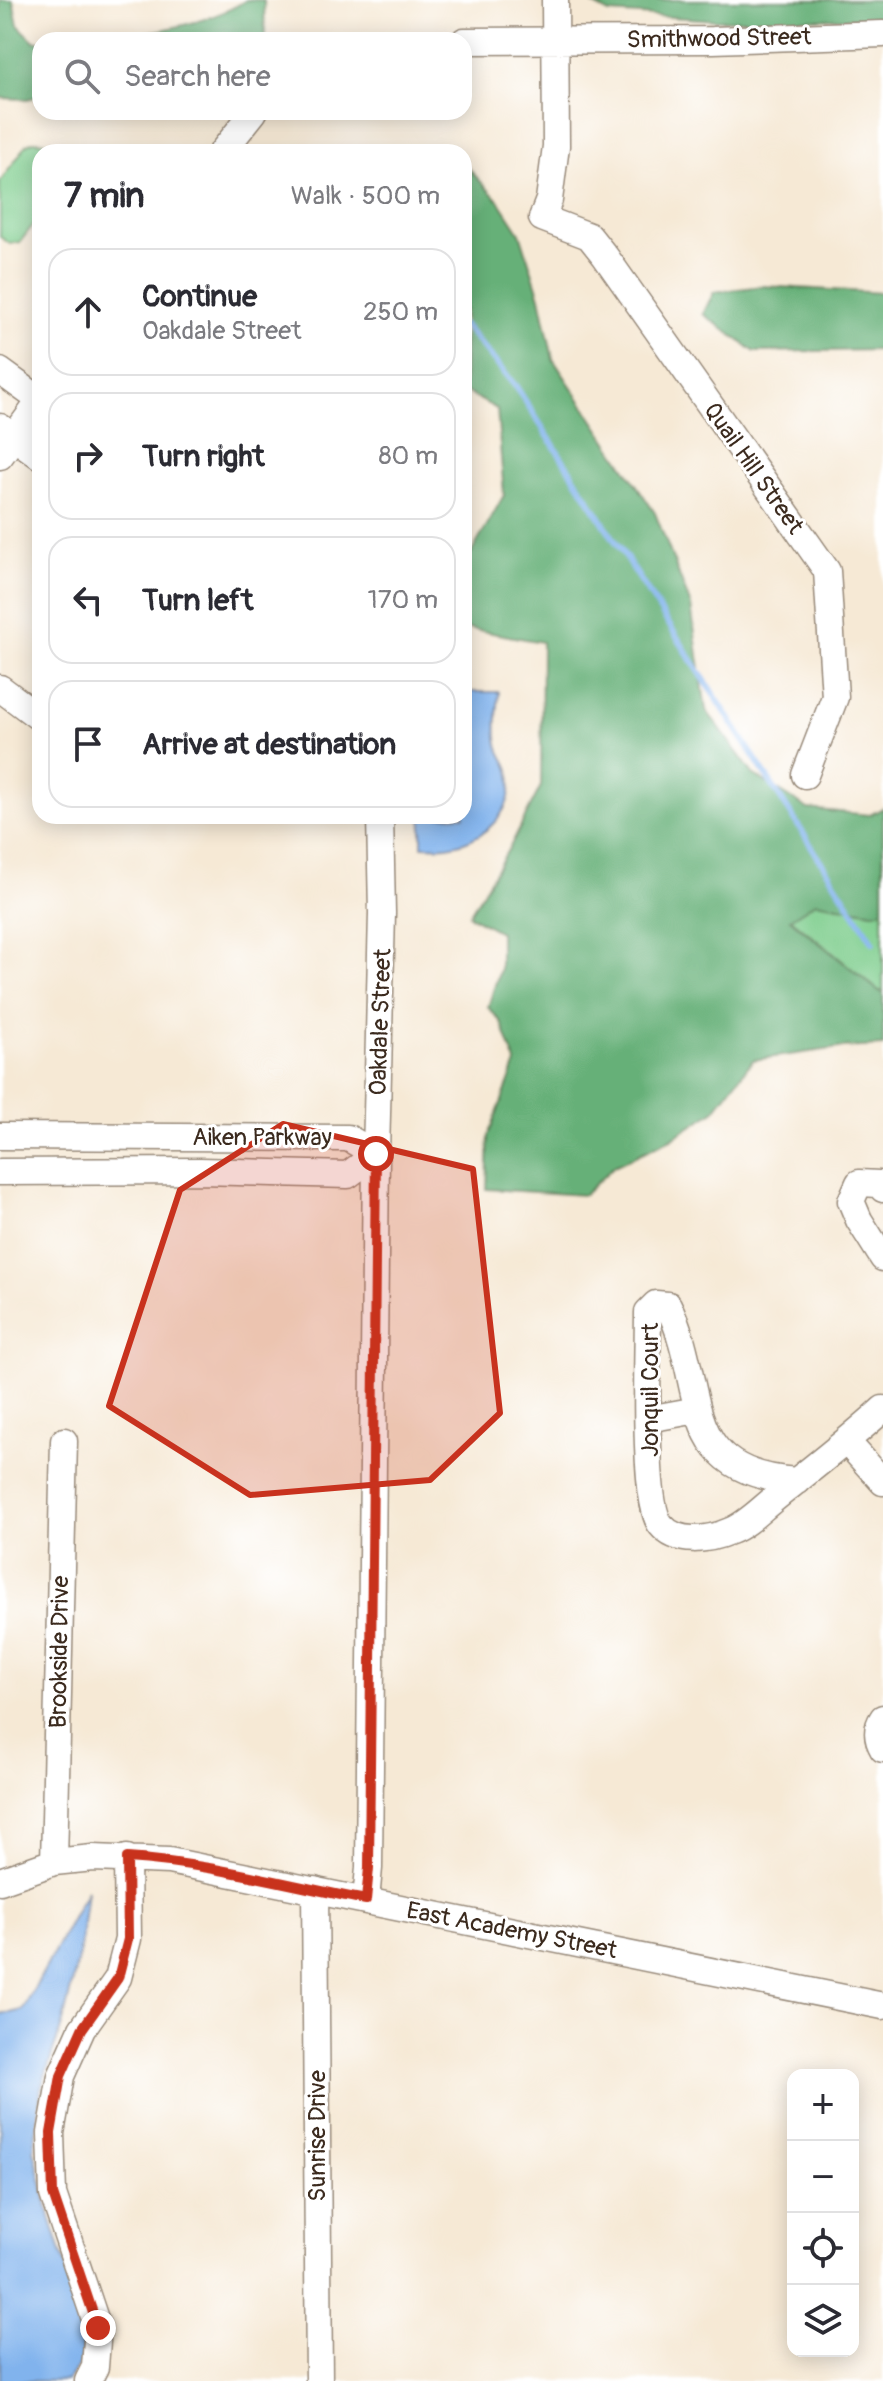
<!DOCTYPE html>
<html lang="en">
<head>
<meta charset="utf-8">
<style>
  body { margin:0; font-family:Pangolin,sans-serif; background:#f2f2f3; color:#2b2b33 }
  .controls { position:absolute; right:24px; bottom:24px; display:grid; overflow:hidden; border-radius:16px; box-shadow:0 4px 20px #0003 }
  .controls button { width:72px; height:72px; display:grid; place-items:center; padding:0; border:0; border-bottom:2px solid #e1e1e2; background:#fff; color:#2b2b33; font:40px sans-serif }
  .stop { position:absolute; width:24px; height:24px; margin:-18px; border:6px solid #c8321e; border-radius:50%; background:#fff }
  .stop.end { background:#c8321e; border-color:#fff; box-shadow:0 2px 8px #0008 }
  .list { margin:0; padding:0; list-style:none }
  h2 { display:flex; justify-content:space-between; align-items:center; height:104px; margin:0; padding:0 32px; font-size:34px }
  h2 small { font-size:26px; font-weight:400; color:#7c7c81 }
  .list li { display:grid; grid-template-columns:52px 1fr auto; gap:24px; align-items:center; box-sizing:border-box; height:128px; margin:0 16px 16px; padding:0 16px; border:2px solid #e1e1e2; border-radius:24px }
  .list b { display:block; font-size:30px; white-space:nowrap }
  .list p { margin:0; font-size:26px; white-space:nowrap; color:#7c7c81 }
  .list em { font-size:26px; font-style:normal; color:#7c7c81 }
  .icon { flex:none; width:44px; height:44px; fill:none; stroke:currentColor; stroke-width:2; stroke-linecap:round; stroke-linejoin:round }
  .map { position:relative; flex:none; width:883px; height:2381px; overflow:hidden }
  .search { position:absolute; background:#fff; box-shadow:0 4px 20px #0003; left:32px; top:32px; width:440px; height:88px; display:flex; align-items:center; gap:20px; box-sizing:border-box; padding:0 28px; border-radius:24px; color:#7c7c81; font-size:30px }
  .panel { position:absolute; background:#fff; box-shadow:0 4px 20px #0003; left:32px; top:144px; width:440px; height:680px; border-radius:24px }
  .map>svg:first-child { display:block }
  .green { fill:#7ecd8d; stroke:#5c7c56; stroke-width:2 }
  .forest { fill:#66b078; stroke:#506d4b; stroke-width:2 }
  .water { fill:#81b3ed; stroke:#5e6e86; stroke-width:2 }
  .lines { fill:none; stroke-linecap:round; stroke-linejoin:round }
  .stream { stroke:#81b3ed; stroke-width:6 }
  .minor-casing { stroke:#988a7a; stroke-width:29 }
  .minor { stroke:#fff; stroke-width:26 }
  .route { stroke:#c8321e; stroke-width:10 }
  .marked { fill:#c8321e; fill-opacity:0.2; stroke:#c8321e; stroke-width:6; stroke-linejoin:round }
  .labels { text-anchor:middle; stroke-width:6; stroke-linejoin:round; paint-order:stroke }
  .street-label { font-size:24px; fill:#3b2a1e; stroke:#fff }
</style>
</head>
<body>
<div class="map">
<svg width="883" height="2381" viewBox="0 0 883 2381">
  <rect width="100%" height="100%" fill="#fff"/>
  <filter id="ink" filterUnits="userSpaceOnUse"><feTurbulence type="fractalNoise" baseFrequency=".0125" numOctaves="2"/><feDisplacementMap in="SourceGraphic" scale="16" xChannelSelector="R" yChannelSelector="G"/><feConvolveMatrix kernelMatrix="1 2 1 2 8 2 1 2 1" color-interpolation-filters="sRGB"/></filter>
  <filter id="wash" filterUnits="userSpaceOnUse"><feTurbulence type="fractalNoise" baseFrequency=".006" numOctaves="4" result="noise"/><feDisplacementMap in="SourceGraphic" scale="32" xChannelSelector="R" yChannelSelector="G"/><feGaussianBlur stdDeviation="1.8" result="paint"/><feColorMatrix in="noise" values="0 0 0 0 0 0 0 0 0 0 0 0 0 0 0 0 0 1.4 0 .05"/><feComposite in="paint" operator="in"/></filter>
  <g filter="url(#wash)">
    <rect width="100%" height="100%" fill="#f6e9d5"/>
    <path class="green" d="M33 141 44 142 59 152H40V216L20 242 10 244 0 237V182L27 144Z
      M816 902 873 912 883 910V992L879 991 790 918Z"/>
    <path class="forest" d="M0 0H13L18 25 34 41H40V96L27 99 0 98Z
      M246 0H264L265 40H76C123 39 208 26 246 0Z
      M592 0H883V18L716 20 609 13 592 4Z
      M466 166 500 202 520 233 540 297 553 359 655 513 691 606 706 710 753 774 808 809 870 815 883 808V910L873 912 816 902 790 919 879 991 883 992V1046L839 1048 753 1060 713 1112 671 1139 614 1166 584 1195 487 1189 489 1135 516 1063 501 1022 488 1007 500 969V932L469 915 511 845 541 786 542 642 464 628V566L504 495 497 409 464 391Z
      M763 286 883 293V350L755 352 703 314 714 292Z"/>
    <path class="water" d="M464 692H499C498 709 494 732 499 748 501 756 507 762 509 770 519 809 484 842 447 846 439 847 430 846 422 846V816H464Z
      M87 1890 80 1951 63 2022 41 2088 34 2149 50 2217 85 2328 80 2365 67 2381H0V2015L23 2010Z"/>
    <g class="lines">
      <path class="stream" d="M464 325 517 388 873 942"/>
    </g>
  </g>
  <g filter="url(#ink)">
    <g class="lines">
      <g class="minor-casing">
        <path id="minor" d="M555 0 556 146 549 200 542 218 589 236 605 256 827 571 835 697 805 775
          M464 41 713 40 883 34
          M222 152 254 112
          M0 371 40 400
          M0 427 40 456
          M0 456 40 401
          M0 688 40 718
          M0 1136 348 1138 376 1154 348 1175 201 1171 0 1172
          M883 1189 879 1184 859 1183 851 1201 859 1220 883 1258
          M648 1419 697 1410
          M847 1442 883 1482
          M797 1481C674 1473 708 1386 668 1305L656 1304 648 1312C648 1348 642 1503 661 1525 677 1545 709 1540 730 1531 746 1525 760 1510 774 1499 811 1469 848 1441 883 1409
          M883 1718C876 1728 877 1739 883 1749
          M54 1862 64 1441
          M0 1881 54 1862 93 1858 169 1861 883 2006
          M315 1890 319 2381
          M366 1900 369 1868 376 1154 382 913 380 816
          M88 2381 95 2367 98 2328 53 2194 51 2133 61 2076 82 2029 118 1978 128 1939 127 1858"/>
      </g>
      <use href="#minor" class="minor"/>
    </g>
  </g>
  <g class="lines" filter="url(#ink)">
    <path class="route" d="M98 2328 53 2194 51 2133 61 2076 82 2029 118 1978 128 1939 127 1858C208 1863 286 1885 366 1900L369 1868 376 1154"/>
  </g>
  <path class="marked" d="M283 1124 473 1169 500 1413 430 1480 250 1495 109 1406 180 1190Z"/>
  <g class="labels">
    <g class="street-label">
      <text transform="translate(719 38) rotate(-1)" y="8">Smithwood Street</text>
      <text transform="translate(754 468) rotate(55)" y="8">Quail Hill Street</text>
      <text transform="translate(380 1022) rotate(-88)" y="8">Oakdale Street</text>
      <text x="262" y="1145">Aiken Parkway</text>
      <text transform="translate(650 1390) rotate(-90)" y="8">Jonquil Court</text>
      <text transform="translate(59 1652) rotate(-89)" y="8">Brookside Drive</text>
      <text transform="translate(512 1930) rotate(11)" y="8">East Academy Street</text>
      <text transform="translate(317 2136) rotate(-90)" y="8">Sunrise Drive</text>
    </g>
  </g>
</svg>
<div class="controls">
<button>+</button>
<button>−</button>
<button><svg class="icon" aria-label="locate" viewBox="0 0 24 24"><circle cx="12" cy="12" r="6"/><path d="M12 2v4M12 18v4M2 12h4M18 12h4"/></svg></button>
<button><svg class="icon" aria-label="layers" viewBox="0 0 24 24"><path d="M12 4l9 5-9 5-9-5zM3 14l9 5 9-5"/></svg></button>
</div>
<div class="stop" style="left:376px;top:1154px"></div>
<div class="stop end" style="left:98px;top:2328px"></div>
<div class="search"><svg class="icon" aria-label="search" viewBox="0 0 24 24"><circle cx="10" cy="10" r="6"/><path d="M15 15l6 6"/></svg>Search here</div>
<section class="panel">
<h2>7 min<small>Walk · 500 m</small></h2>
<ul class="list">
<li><svg class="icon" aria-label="ahead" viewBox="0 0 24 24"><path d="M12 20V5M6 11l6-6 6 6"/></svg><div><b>Continue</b><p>Oakdale Street</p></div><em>250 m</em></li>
<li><svg class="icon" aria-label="right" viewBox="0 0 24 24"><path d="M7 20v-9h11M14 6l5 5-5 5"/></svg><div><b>Turn right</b></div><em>80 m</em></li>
<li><svg class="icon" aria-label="left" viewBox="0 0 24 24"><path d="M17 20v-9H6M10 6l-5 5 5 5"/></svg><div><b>Turn left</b></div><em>170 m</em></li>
<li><svg class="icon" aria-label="arrive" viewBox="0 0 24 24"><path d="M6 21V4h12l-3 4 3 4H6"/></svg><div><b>Arrive at destination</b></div></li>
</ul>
</section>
</div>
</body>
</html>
